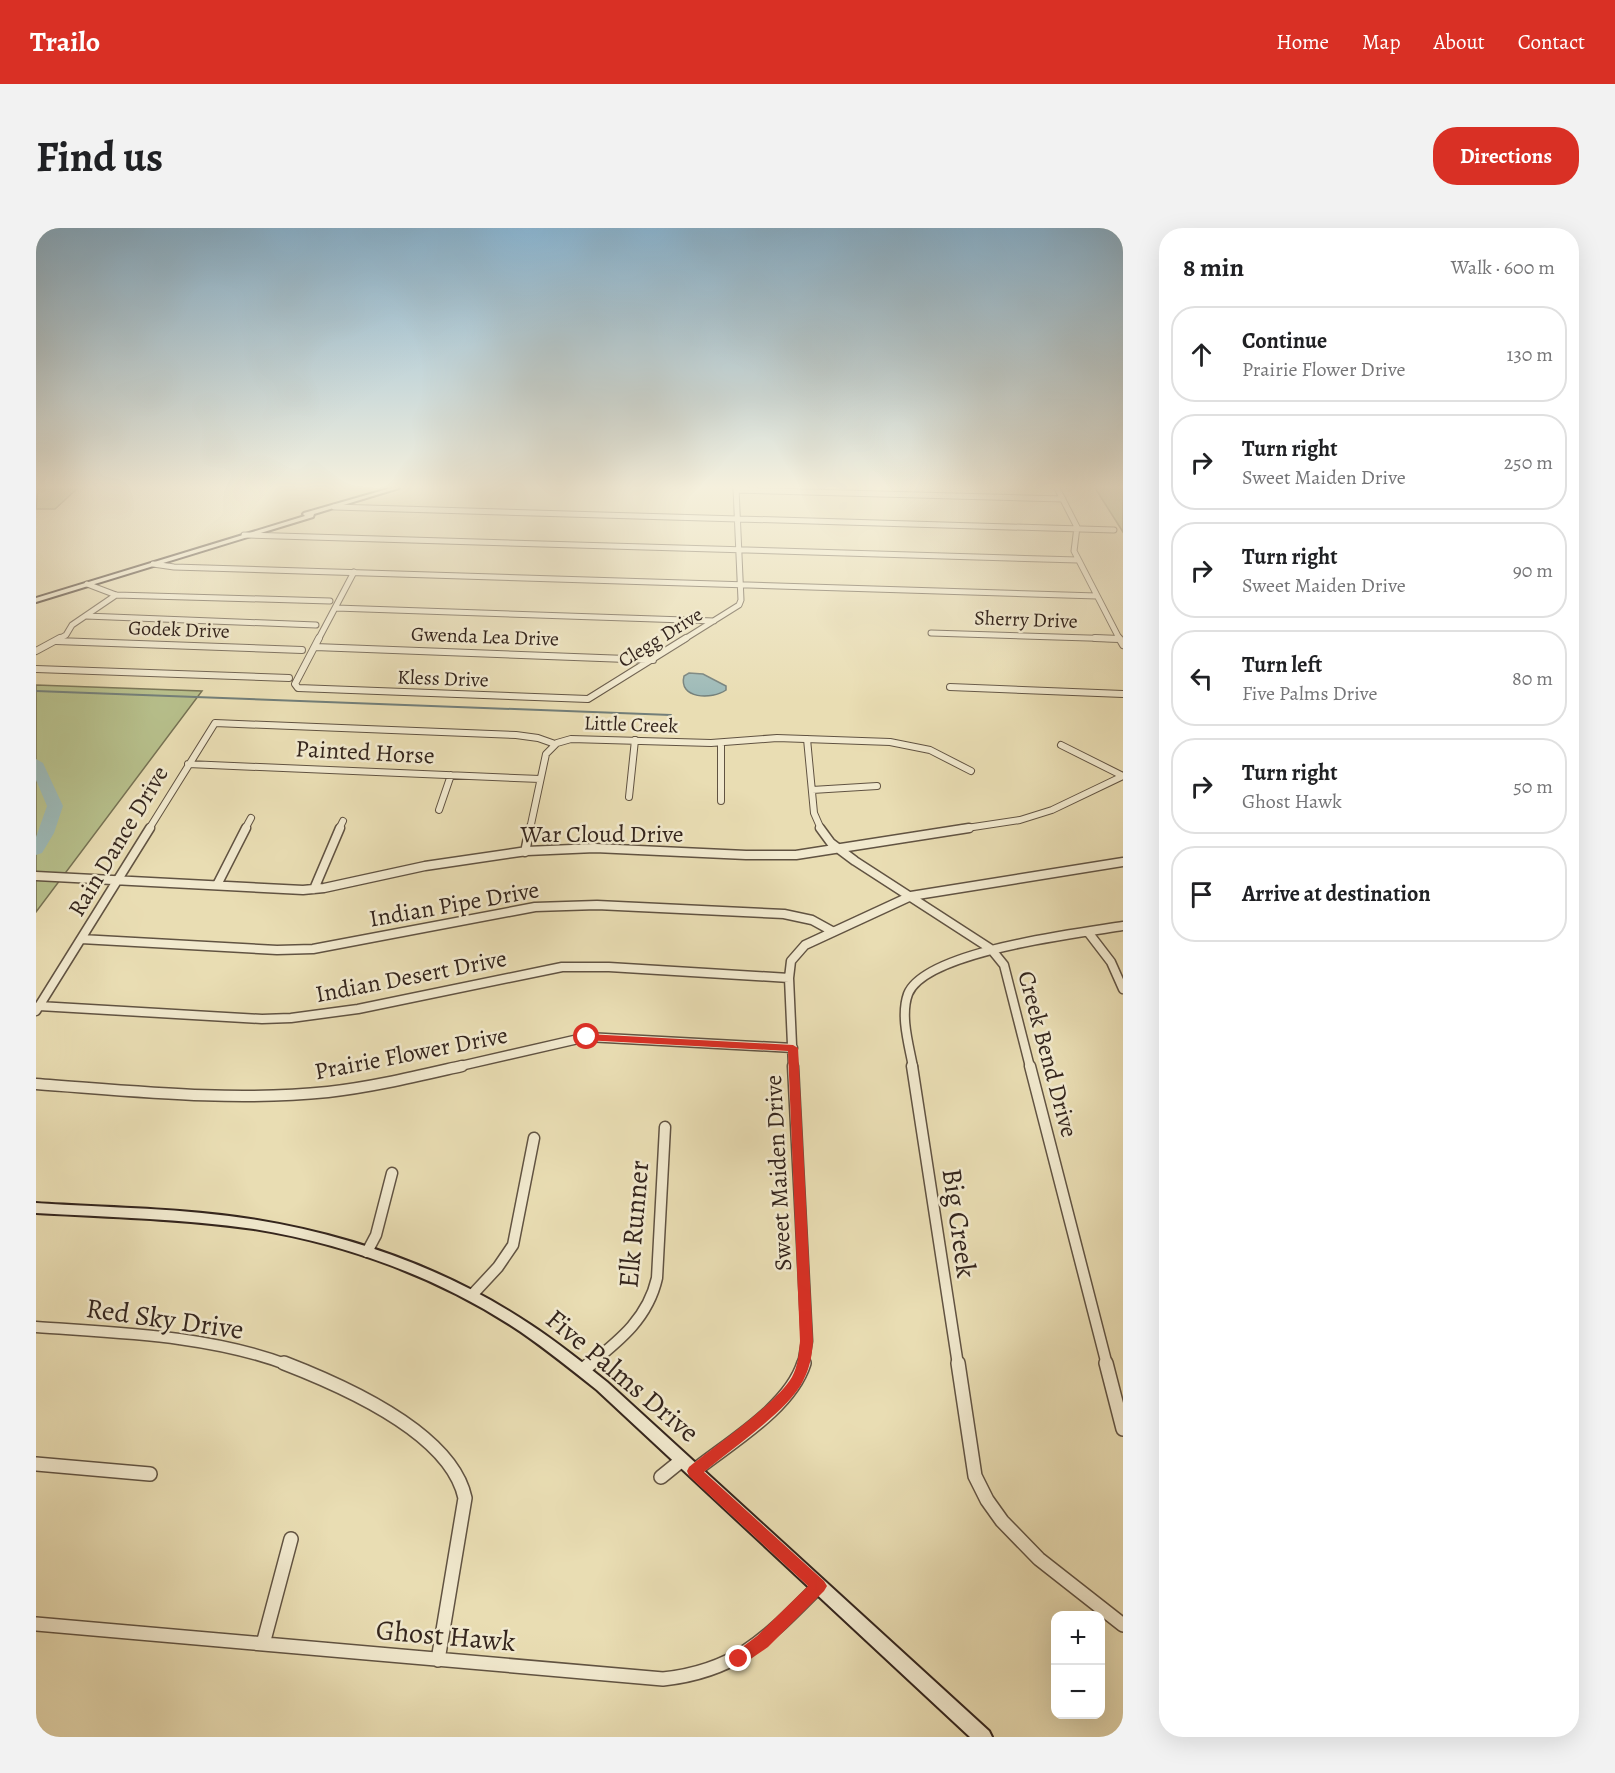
<!DOCTYPE html>
<html lang="en">
<head>
<meta charset="utf-8">
<style>
  body { margin:0; font-family:Alegreya,serif; background:#f2f2f2; color:#202124 }
  .controls { position:absolute; right:18px; bottom:18px; display:grid; overflow:hidden; border-radius:12px; box-shadow:0 6px 24px #0002 }
  .controls button { width:54px; height:54px; display:grid; place-items:center; padding:0; border:0; border-bottom:2px solid #e0e0e0; background:#fff; color:#202124; font:30px sans-serif }
  .stop { position:absolute; width:18px; height:18px; margin:-14px; border:4px solid #d93025; border-radius:50%; background:#fff }
  .stop.end { background:#d93025; border-color:#fff; box-shadow:0 2px 6px #0008 }
  .list { margin:0; padding:0; list-style:none }
  h2 { display:flex; justify-content:space-between; align-items:center; height:78px; margin:0; padding:0 24px; font-size:26px }
  h2 small { font-size:20px; font-weight:400; color:#757577 }
  .list li { display:grid; grid-template-columns:39px 1fr auto; gap:18px; align-items:center; box-sizing:border-box; height:96px; margin:0 12px 12px; padding:0 12px; border:2px solid #e0e0e0; border-radius:24px }
  .list b { display:block; font-size:22px; white-space:nowrap }
  .list p { margin:0; font-size:20px; white-space:nowrap; color:#757577 }
  .list em { font-size:20px; font-style:normal; color:#757577 }
  .icon { flex:none; width:33px; height:33px; fill:none; stroke:currentColor; stroke-width:2; stroke-linecap:round; stroke-linejoin:round }
  .map { position:relative; flex:none; width:1087px; height:1509px; overflow:hidden; border-radius:24px }
  header { display:flex; align-items:center; gap:36px; box-sizing:border-box; height:84px; padding:0 30px; background:#d93025; color:#fff }
  header strong { font-size:28px }
  nav { display:flex; gap:33px; margin-inline-start:auto; font-size:21px }
  .intro { display:flex; align-items:center; justify-content:space-between; box-sizing:border-box; height:144px; padding:0 36px }
  h1 { margin:0; font-size:42px }
  .button { padding:15px 27px; border-radius:24px; background:#d93025; color:#fff; font-size:21px; font-weight:700 }
  main { display:flex; gap:36px; padding:0 36px }
  aside { flex:1; background:#fff; border-radius:24px; box-shadow:0 6px 24px #0002 }
  .map>svg:first-child { display:block }
  .green { fill:#b7c08c; stroke:#767254; stroke-width:1.5 }
  .water { fill:#9cb9b7; stroke:#727e79; stroke-width:1.5 }
  .lines { fill:none; stroke-linecap:round; stroke-linejoin:round }
  .stream { stroke:#727e79; stroke-width:2 }
  .river { fill:#9cb9b7; fill-rule:evenodd }
  .street-far4-casing { stroke:#615342; stroke-width:7 }
  .street-far3-casing { stroke:#615342; stroke-width:8 }
  .street-far2-casing { stroke:#615342; stroke-width:11 }
  .street-far1-casing { stroke:#615342; stroke-width:13 }
  .street-casing { stroke:#615342; stroke-width:16 }
  .secondary-casing { stroke:#34251d; stroke-width:4 }
  .street-far4 { stroke:#f1e9ce; stroke-width:5 }
  .street-far3 { stroke:#f1e9ce; stroke-width:6 }
  .street-far2 { stroke:#f1e9ce; stroke-width:8 }
  .street-far1 { stroke:#f1e9ce; stroke-width:10 }
  .street { stroke:#f1e9ce; stroke-width:13 }
  .secondary { fill:#f1e9ce; fill-rule:evenodd }
  .route { fill:#d93025 }
  .labels { text-anchor:middle; stroke-width:5; stroke-linejoin:round; paint-order:stroke }
  .far-street-label { font-size:20px; fill:#34251d; stroke:#f1e9ce }
  .street-label { font-size:24px; fill:#34251d; stroke:#f1e9ce }
  .near-street-label { font-size:28px; fill:#34251d; stroke:#f1e9ce }
</style>
</head>
<body>
<header>
<strong>Trailo</strong>
<nav><a>Home</a><a>Map</a><a>About</a><a>Contact</a></nav>
</header>
<div class="intro"><h1>Find us</h1><a class="button">Directions</a></div>
<main>
<div class="map">
<svg width="1087" height="1509" viewBox="0 0 1087 1509">
  <rect width="100%" height="100%" fill="#e9ddb3"/>
  <filter id="stains"><feTurbulence type="fractalNoise" baseFrequency=".00333" numOctaves="4"/><feColorMatrix values="0 0 0 0 .2 0 0 0 0 .09 0 0 0 0 .02 0 0 0 .5 -.17"/></filter>
  <radialGradient id="worn" r=".72"><stop offset=".6" stop-color="#630" stop-opacity="0"/><stop offset="1" stop-color="#630" stop-opacity=".3"/></radialGradient>
  <path class="green" d="M2 260H42L19 281H0Z
    M1059 260H1087V304Z
    M0 457 166 463 0 684Z"/>
  <path class="water" d="M653 445 667 446 690 458V462C676 472 642 471 648 448Z"/>
  <g class="lines">
    <path class="stream" d="M0 463 635 487"/>
    <path class="river" d="M0 531 7 535 27 578 18 605 6 625 0 627V609L11 578 0 552Z"/>
    <g class="street-far4-casing">
      <path id="street-far4" d="M1021 260 1041 299 1038 323 1084 412
        M700 262 1027 271
        M298 279 1078 302
        M208 307 1042 332
        M117 336 138 339 1061 368
        M51 356 80 367 294 373
        M300 380 678 393
        M50 388 280 397
        M895 405 1084 411
        M21 412 30 407 36 397 80 367
        M282 412 318 344
        M647 412 703 377 705 372 700 260"/>
    </g>
    <g class="street-far3-casing">
      <path id="street-far3" d="M283 410 259 456 262 460 552 471 650 410
        M1059 410 1084 411
        M1083 410 1087 417
        M20 413 266 422
        M279 419 617 432
        M0 423 24 410
        M0 441 253 450
        M914 459 1087 466
        M771 511 778 585 785 601
        M685 515V573
        M1025 517 1087 548
        M152 536 504 551
        M776 562 841 558
        M593 569 599 512
        M403 582 415 547
        M113 601 179 495 480 507 502 510 519 516
        M209 601 215 590
        M303 601 307 593
        M494 601 510 526 521 515 535 511 675 515 741 510 854 514 894 522 935 543
        M924 601 984 592 1016 582 1087 548"/>
    </g>
    <g class="street-far2-casing">
      <path id="street-far2" d="M784 600 795 615 819 633 955 721 968 737 994 839
        M489 624 494 600
        M0 648 267 662 288 660 389 638 491 623 559 620 710 627H760L933 600
        M181 657 210 600
        M278 661 304 600
        M1052 704 1075 734 1087 761
        M45 711 241 722 277 721 499 679 561 677 748 686 776 692 796 703
        M3 778 226 791 255 790 322 781 526 739H573L753 750
        M0 783 114 600
        M420 839 551 809 757 820
        M757 839 753 750 755 733 769 717 875 668 1087 634
        M877 839C873 817 864 788 872 766 889 723 1044 705 1087 698"/>
    </g>
    <g class="street-far1-casing">
      <path id="street-far1" d="M757 838 771 1113 767 1137
        M876 838 922 1137
        M994 838 1071 1137
        M0 856C97 863 195 874 292 864 337 859 382 848 426 838
        M331 1024 340 1007 356 945
        M436 1067 462 1039 477 1017 498 910
        M0 1099C83 1105 173 1107 252 1137
        M553 1137C584 1112 612 1090 621 1050L629 899"/>
    </g>
    <g class="street-casing">
      <path id="street" d="M248 1135C305 1157 415 1204 429 1270L402 1432
        M922 1135 939 1248 951 1272 966 1293 1003 1331 1087 1397
        M1070 1135 1087 1201
        M547 1142 555 1135
        M0 1236 114 1246
        M658 1243C693 1215 754 1180 768 1135
        M625 1249 646 1232
        M0 1396 627 1451C702 1443 732 1409 783 1358
        M227 1416 255 1311"/>
    </g>
    <g class="secondary-casing">
      <path id="secondary" d="M355 260H363L278 286 277 289 0 374V370L269 288 267 286 268 285Z
        M0 975C74 980 149 980 221 992 318 1008 413 1042 495 1097 521 1114 546 1134 571 1154L953 1503 956 1509H934L561 1162C536 1142 511 1122 485 1104 406 1051 312 1016 218 1001 146 991 73 989 0 985Z"/>
    </g>
    <use href="#street-far4" class="street-far4"/>
    <use href="#street-far3" class="street-far3"/>
    <use href="#street-far2" class="street-far2"/>
    <use href="#street-far1" class="street-far1"/>
    <use href="#street" class="street"/>
    <use href="#secondary" class="secondary"/>
  </g>
  <linearGradient id="sky" x2="0" y2="1"><stop stop-color="#89b6d4"/><stop offset="0.55" stop-color="#f5f0dd"/><stop offset="1" stop-color="#f5f0dd" stop-opacity="0"/></linearGradient>
  <rect width="1087" height="471" fill="url(#sky)"/>
  <path class="route" d="M551 806 757 817 762 820 777 1113C776 1127 774 1140 767 1153 754 1181 694 1222 668 1244L788 1353 791 1358 788 1363 732 1419 703 1439 697 1437 695 1431 697 1426 721 1408 772 1358 653 1248 651 1243 653 1239C679 1218 741 1175 756 1149 762 1138 763 1125 764 1113L752 823 548 812 546 809Z"/>
  <g class="labels">
    <g class="far-street-label">
      <text transform="translate(990 391) rotate(2)" y="7">Sherry Drive</text>
      <text transform="translate(143 401) rotate(2)" y="7">Godek Drive</text>
      <text transform="translate(449 408) rotate(2)" y="7">Gwenda Lea Drive</text>
      <text transform="translate(624 409) rotate(-32)" y="7">Clegg Drive</text>
      <text transform="translate(407 450) rotate(2)" y="7">Kless Drive</text>
      <text transform="translate(595 496) rotate(2)" y="7">Little Creek</text>
    </g>
    <g class="street-label">
      <text transform="translate(329 524) rotate(3)" y="8">Painted Horse</text>
      <text x="566" y="614">War Cloud Drive</text>
      <text transform="translate(82 613) rotate(-59)" y="8">Rain Dance Drive</text>
      <text transform="translate(418 676) rotate(-10)" y="8">Indian Pipe Drive</text>
      <text transform="translate(375 748) rotate(-11)" y="8">Indian Desert Drive</text>
      <text transform="translate(375 825) rotate(-11)" y="8">Prairie Flower Drive</text>
      <text transform="translate(1012 826) rotate(75)" y="8">Creek Bend Drive</text>
      <text transform="translate(742 945) rotate(-93)" y="8">Sweet Maiden Drive</text>
    </g>
    <g class="near-street-label">
      <text transform="translate(924 995) rotate(82)" y="10">Big Creek</text>
      <text transform="translate(597 996) rotate(-85)" y="10">Elk Runner</text>
      <text transform="translate(129 1090) rotate(8)" y="10">Red Sky Drive</text>
      <text transform="translate(587 1147) rotate(40)" y="10">Five Palms Drive</text>
      <text transform="translate(410 1407) rotate(5)" y="10">Ghost Hawk</text>
    </g>
  </g>
  <rect width="100%" height="100%" filter="url(#stains)"/>
  <rect width="100%" height="100%" fill="url(#worn)"/>
</svg>
<div class="controls">
<button>+</button>
<button>−</button>
</div>
<div class="stop" style="left:551px;top:809px"></div>
<div class="stop end" style="left:703px;top:1431px"></div>
</div>
<aside>
<h2>8 min<small>Walk · 600 m</small></h2>
<ul class="list">
<li><svg class="icon" aria-label="ahead" viewBox="0 0 24 24"><path d="M12 20V5M6 11l6-6 6 6"/></svg><div><b>Continue</b><p>Prairie Flower Drive</p></div><em>130 m</em></li>
<li><svg class="icon" aria-label="right" viewBox="0 0 24 24"><path d="M7 20v-9h11M14 6l5 5-5 5"/></svg><div><b>Turn right</b><p>Sweet Maiden Drive</p></div><em>250 m</em></li>
<li><svg class="icon" aria-label="right" viewBox="0 0 24 24"><path d="M7 20v-9h11M14 6l5 5-5 5"/></svg><div><b>Turn right</b><p>Sweet Maiden Drive</p></div><em>90 m</em></li>
<li><svg class="icon" aria-label="left" viewBox="0 0 24 24"><path d="M17 20v-9H6M10 6l-5 5 5 5"/></svg><div><b>Turn left</b><p>Five Palms Drive</p></div><em>80 m</em></li>
<li><svg class="icon" aria-label="right" viewBox="0 0 24 24"><path d="M7 20v-9h11M14 6l5 5-5 5"/></svg><div><b>Turn right</b><p>Ghost Hawk</p></div><em>50 m</em></li>
<li><svg class="icon" aria-label="arrive" viewBox="0 0 24 24"><path d="M6 21V4h12l-3 4 3 4H6"/></svg><div><b>Arrive at destination</b></div></li>
</ul>
</aside>
</main>
</body>
</html>
